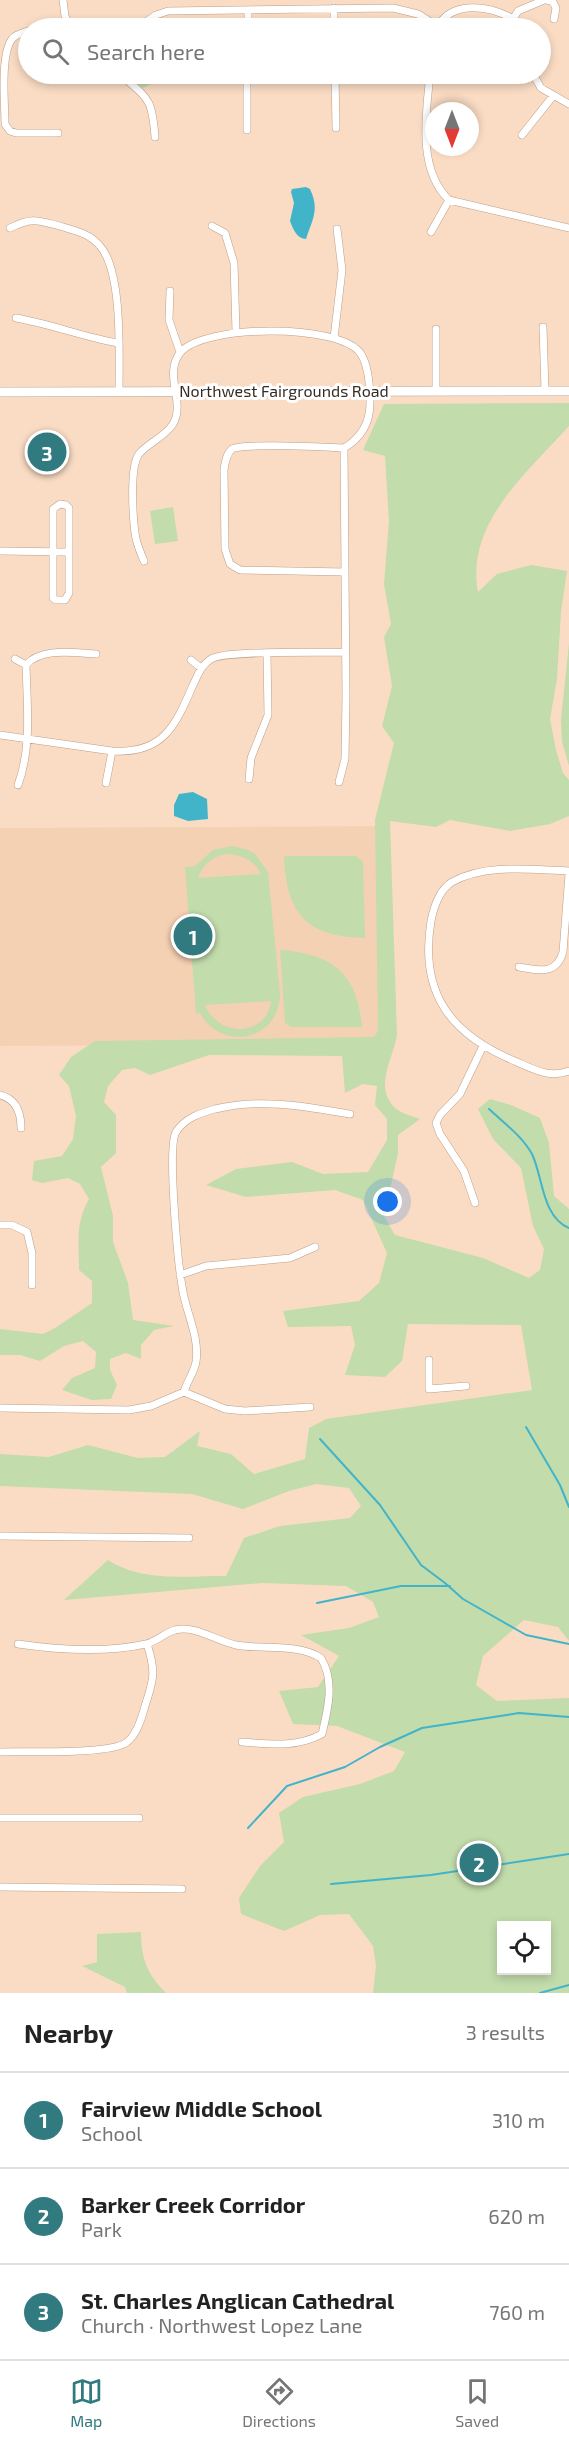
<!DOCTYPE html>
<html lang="en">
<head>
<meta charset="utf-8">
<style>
  body { margin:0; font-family:"Exo 2",sans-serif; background:#f6f6f6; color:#222 }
  .controls { position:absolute; right:18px; bottom:18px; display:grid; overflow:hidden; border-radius:0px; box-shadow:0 3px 9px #0003 }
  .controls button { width:54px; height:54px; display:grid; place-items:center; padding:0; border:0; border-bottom:2px solid #e0e0e0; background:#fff; color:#222; font:30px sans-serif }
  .compass { position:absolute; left:425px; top:102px; width:54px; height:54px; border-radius:50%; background:#fff; box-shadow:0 3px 9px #0003; rotate:180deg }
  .you { position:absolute; left:388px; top:1202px; width:21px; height:21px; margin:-15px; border:4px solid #fff; border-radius:50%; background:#1a73e8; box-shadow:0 0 0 9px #1a73e833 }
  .badge { display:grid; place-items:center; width:39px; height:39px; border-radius:50%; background:#317a7f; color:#fff; font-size:20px; font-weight:700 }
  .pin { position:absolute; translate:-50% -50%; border:3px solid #fff; box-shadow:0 2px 6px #0006 }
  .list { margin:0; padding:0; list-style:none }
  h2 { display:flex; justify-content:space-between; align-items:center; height:78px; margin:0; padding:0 24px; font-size:26px }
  h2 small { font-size:20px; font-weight:400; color:#767676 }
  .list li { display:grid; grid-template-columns:39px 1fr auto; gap:18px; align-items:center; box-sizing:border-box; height:96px; padding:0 24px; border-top:2px solid #e0e0e0 }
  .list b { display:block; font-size:22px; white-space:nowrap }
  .list p { margin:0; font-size:20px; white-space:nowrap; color:#767676 }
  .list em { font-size:20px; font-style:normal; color:#767676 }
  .icon { flex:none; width:33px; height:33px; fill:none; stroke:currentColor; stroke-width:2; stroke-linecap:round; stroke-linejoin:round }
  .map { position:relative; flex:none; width:569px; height:1993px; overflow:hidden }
  .search { position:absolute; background:#fff; box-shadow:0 3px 9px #0003; left:18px; right:18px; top:18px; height:66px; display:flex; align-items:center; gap:15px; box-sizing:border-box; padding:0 21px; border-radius:33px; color:#767676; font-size:22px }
  .sheet { height:366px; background:#fff }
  nav { display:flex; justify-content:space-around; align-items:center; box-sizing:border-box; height:84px; border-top:2px solid #e0e0e0; background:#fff; font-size:16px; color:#767676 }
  nav a { display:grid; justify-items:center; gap:3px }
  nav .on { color:#317a7f }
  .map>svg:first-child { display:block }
  .built { fill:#f5d1b4 }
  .green { fill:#c2dcac; fill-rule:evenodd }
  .water { fill:#42b4c9 }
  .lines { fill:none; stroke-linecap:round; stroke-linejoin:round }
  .stream { stroke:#42b4c9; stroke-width:2 }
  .minor-casing { stroke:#bb9f89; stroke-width:8 }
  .major-casing { stroke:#bb9f89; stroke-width:10 }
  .minor { stroke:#fff; stroke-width:7 }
  .major { stroke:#fff; stroke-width:9 }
  .labels { text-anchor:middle; stroke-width:6; stroke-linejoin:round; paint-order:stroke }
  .street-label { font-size:16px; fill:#362b22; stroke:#fff }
</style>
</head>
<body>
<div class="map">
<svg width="569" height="1993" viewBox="0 0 569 1993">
  <rect width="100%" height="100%" fill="#fadcc4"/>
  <path class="built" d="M385 826 386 1044 0 1046V828Z"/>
  <path class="green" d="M125 74H171L143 88Z
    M569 403V426C528 472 465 523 478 592L497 574 531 565 567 571 561 611 557 679 550 719 556 750 563 773 569 780V816L550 824 510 831 450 820 436 827 390 821 397 1035C393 1059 374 1086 394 1107 400 1113 412 1116 420 1119L398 1135V1153L384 1216 395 1235 483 1258 529 1278 540 1270 544 1249 533 1226 521 1168 493 1139 478 1109 490 1099 511 1105 540 1118 549 1143 554 1196 569 1209V1641L558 1627 524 1620 483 1656 476 1685 497 1701 569 1698V1993H373L376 1966 373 1946 349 1914 320 1915 284 1931 241 1914 239 1898 260 1866 284 1842 279 1813 303 1797 360 1784 394 1771 405 1752 337 1726 293 1724 279 1691 318 1687 339 1656 301 1635 349 1628 379 1617 373 1602 346 1586 263 1583 64 1600 108 1560C141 1582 187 1576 226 1576L244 1538 280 1526 350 1518 361 1506 349 1488 316 1484 289 1491 243 1509 192 1494 0 1486V1454L49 1457 88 1445 138 1458 165 1457 200 1431 197 1446 231 1454 254 1474 305 1459 309 1428 326 1419 532 1390 521 1325 408 1324 402 1361 385 1377 345 1375 355 1345 351 1326 288 1327 283 1311 359 1301 379 1283 387 1253 363 1200 335 1190 246 1197 206 1185 236 1169 292 1162 323 1174 368 1172 387 1140V1119L375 1105 377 1086 363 1084 345 1093 342 1056 209 1055 150 1075 135 1068 122 1070 108 1086 104 1102 116 1115V1153L101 1167 113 1216V1242L128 1283 133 1320 174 1326 154 1330 141 1345V1359L126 1353 110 1359V1370L117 1385 111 1399 92 1400 62 1390 72 1378 95 1368 96 1352 83 1341 64 1346 40 1361 20 1355H0V1329L43 1334 55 1328 92 1303V1281L79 1270C79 1241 75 1224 89 1199L80 1184 68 1178 42 1183 32 1180 34 1161 62 1156 73 1139 76 1116 69 1086 59 1075 71 1057 95 1041 374 1037 378 1031 375 820 394 743 382 726 392 686 384 637 391 624 384 584 389 521 385 456 363 450 384 404ZM502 1926H546V1970H502Z
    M173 507 178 541 155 544 150 511Z
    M569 643V766L562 742 561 720Z
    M233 846 248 850 255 854 268 872 280 994C280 1040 222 1053 200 1013L196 1014 185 867 195 866 213 850ZM226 854C241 854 254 860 261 874L198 878C203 864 212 857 226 854ZM271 1001C266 1038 218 1037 205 1005Z
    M284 856H356L363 862 365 938C306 937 286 913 284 856Z
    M280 950C333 954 357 973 362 1027H291L285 1023Z
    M141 1932C141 1958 147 1974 166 1993H127L125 1987 82 1966 97 1962V1934Z"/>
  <path class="water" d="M306 187 310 189C320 210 312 220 306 239 297 239 293 229 290 221L294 203 291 192 292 189Z
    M193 792 207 799 208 819 188 821 174 816V805L179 794Z"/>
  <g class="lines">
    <path class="stream" d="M489 1109C504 1123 522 1136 532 1154 543 1177 542 1217 569 1228
      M526 1427 560 1485 569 1507
      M320 1439 380 1505 421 1565 445 1583 463 1599 526 1635 569 1644
      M317 1603 401 1586H450
      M248 1828 287 1786 345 1767 380 1747 422 1728 519 1713 569 1717
      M331 1884 431 1875 569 1854
      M540 1993 569 1985"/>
    <g class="minor-casing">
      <path id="minor" d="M63 0 65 16 71 28
        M546 0 553 2 556 8 554 19
        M334 8V28
        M513 19 518 11 544 0
        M46 28 69 25
        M137 28 156 15 168 11 393 8 418 14 437 26
        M248 28V10
        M437 28C451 0 489 5 513 19L516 28
        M28 31C23 33 16 34 12 39 0 55 5 105 5 124L10 131 16 133H58
        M120 74C148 99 152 97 155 137
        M335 74 336 128
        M430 74C426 114 417 169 449 200L569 228
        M533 74 541 88 569 104
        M247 130V74
        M522 135 553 96
        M212 226 225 233 234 263 236 332
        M10 228C34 216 39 221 63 227 77 231 90 234 100 246 123 272 119 356 119 392
        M431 232 449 200
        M170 291 169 320 180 352
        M16 318C51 324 83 337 118 343
        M543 327 545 391
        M334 338 342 270 337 229
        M436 391V329
        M60 504 66 505 69 508V593L65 600H56L53 598V509Z
        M0 551 69 552
        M144 561C141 554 138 547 136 539 133 522 129 467 139 454 149 442 165 437 173 424 186 402 163 375 180 353 202 324 341 323 361 354 369 367 370 388 370 403 370 423 361 438 344 448 327 447 242 443 232 449 226 454 225 463 224 470L225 549 230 564 240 570 345 572
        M15 659 26 665
        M191 660 201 668
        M0 735 112 751C163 754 175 727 193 685 198 675 201 665 211 659 226 650 321 653 345 652
        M249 779 251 758 268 715 267 654
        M339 782 345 759 346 696 344 448
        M106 783 112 751
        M18 785C32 747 27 705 26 665 41 647 74 653 96 654
        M569 871C531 870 487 863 452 882 439 890 434 906 431 921 419 994 451 1035 517 1062 535 1070 550 1078 569 1071
        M519 967C538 970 556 976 563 952L569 874
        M0 1095C16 1099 21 1112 21 1128
        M475 1203 464 1171 440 1134 436 1123 440 1115 460 1094 483 1046
        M0 1225H12L27 1232 32 1253V1285
        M180 1275 206 1266 290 1258 315 1247
        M429 1360V1389L466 1386
        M184 1392 225 1409 245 1411 310 1407
        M0 1408 129 1410 151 1406 184 1392C187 1381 194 1373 196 1362 200 1336 185 1311 182 1286 178 1263 167 1147 176 1132 185 1118 200 1113 215 1109 262 1098 303 1106 350 1114
        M0 1536 189 1538
        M18 1644C59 1650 105 1653 146 1644 156 1642 164 1633 175 1630 196 1625 216 1641 236 1645 263 1650 298 1643 321 1658 335 1681 328 1709 322 1734 296 1748 270 1744 242 1742
        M0 1752C25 1751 111 1755 127 1742 137 1735 142 1717 145 1706 154 1679 156 1671 147 1644
        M0 1818H139
        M0 1887 182 1889"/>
    </g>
    <g class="major-casing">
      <path id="major" d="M0 392 569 391"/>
    </g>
    <use href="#minor" class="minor"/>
    <use href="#major" class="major"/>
  </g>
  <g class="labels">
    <g class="street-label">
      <text x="284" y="397">Northwest Fairgrounds Road</text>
    </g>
  </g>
</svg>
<div class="controls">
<button><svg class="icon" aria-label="locate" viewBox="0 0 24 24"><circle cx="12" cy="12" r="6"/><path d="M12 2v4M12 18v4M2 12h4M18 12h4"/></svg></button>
</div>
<svg class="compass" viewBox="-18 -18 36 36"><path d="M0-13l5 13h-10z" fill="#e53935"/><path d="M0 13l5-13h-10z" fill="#767676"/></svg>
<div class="you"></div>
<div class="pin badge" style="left:193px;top:936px">1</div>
<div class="pin badge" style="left:479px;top:1863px">2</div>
<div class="pin badge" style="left:47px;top:452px">3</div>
<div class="search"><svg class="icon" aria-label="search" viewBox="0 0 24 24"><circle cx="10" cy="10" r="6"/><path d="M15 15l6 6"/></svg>Search here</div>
</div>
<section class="sheet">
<h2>Nearby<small>3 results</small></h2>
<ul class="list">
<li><span class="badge">1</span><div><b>Fairview Middle School</b><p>School</p></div><em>310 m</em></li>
<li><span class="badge">2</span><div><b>Barker Creek Corridor</b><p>Park</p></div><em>620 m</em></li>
<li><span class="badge">3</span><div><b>St. Charles Anglican Cathedral</b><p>Church · Northwest Lopez Lane</p></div><em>760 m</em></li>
</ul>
</section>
<nav>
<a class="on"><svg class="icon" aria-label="map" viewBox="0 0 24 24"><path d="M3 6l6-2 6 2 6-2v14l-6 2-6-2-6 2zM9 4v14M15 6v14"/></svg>Map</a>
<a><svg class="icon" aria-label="directions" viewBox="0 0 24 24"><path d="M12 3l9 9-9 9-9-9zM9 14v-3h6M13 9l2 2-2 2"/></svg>Directions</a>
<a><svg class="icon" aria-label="saved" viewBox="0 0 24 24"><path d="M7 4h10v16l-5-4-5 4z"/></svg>Saved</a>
</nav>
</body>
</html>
